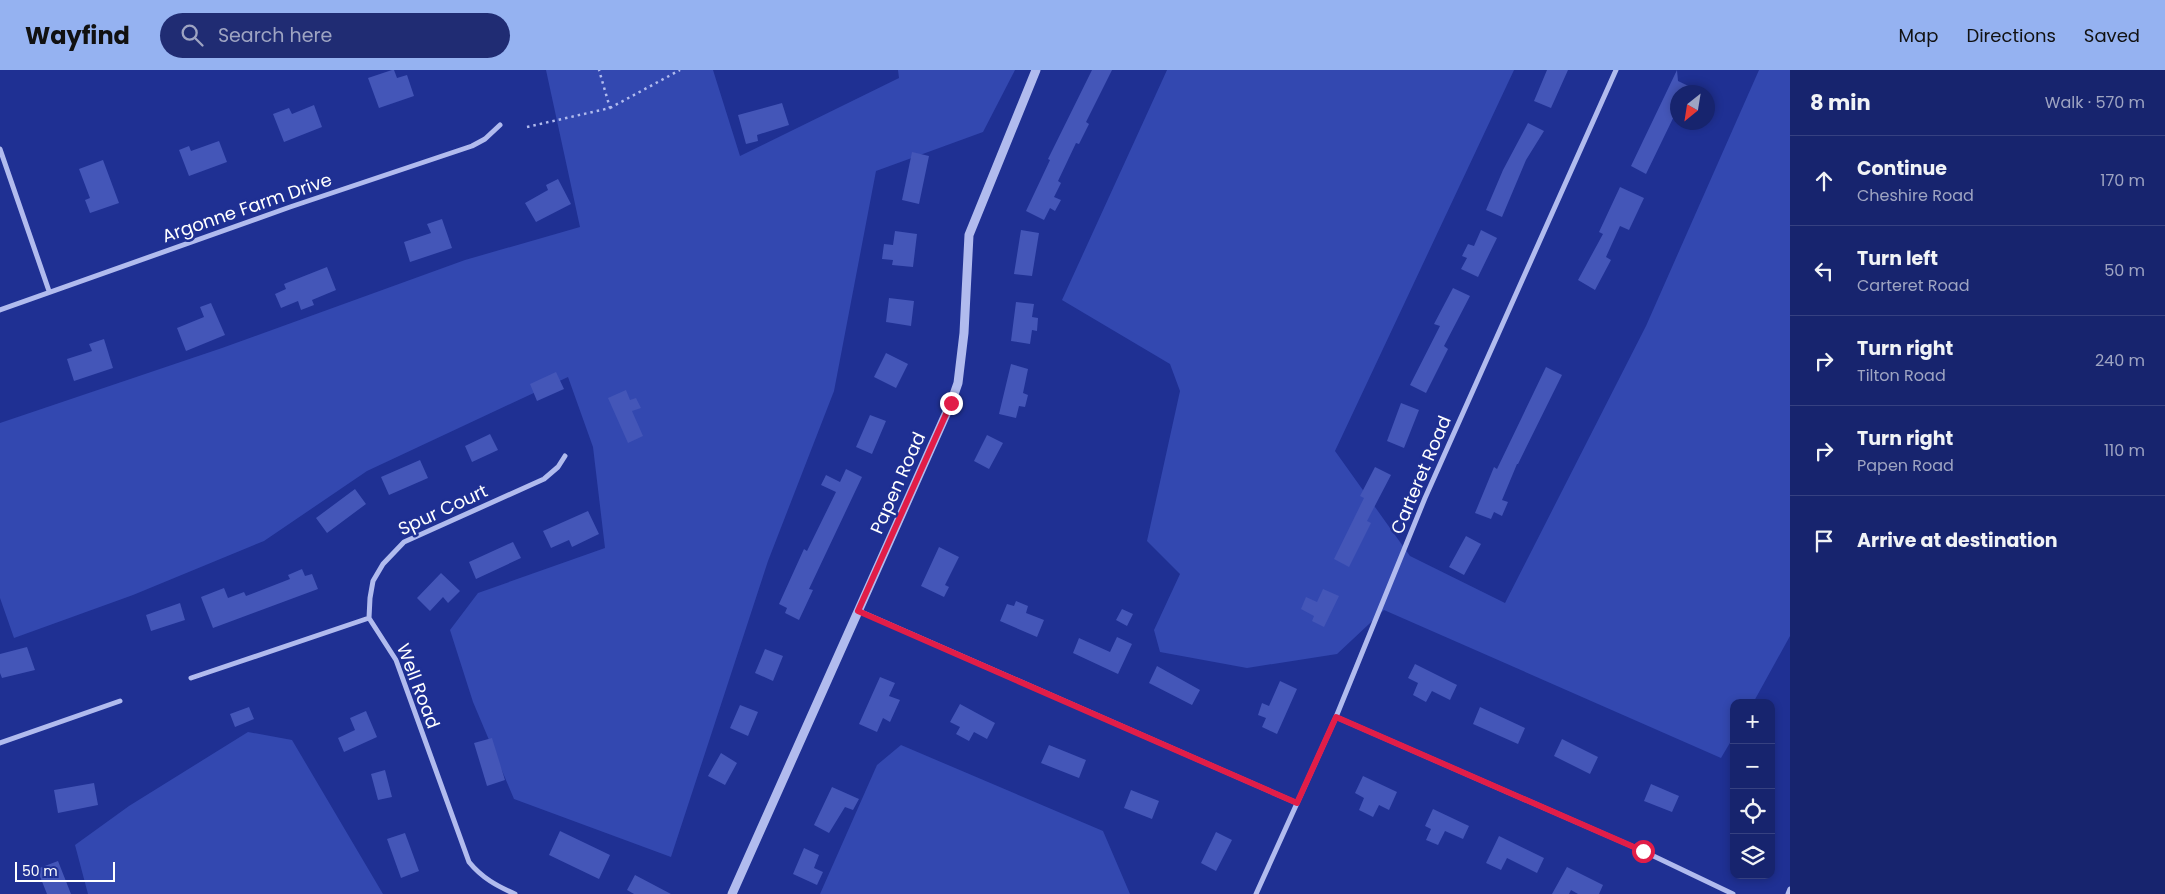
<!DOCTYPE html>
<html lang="en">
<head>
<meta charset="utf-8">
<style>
  body { margin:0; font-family:Poppins,sans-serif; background:#202c73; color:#f1f3f6 }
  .controls { position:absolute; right:15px; bottom:15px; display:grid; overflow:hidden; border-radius:10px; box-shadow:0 2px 8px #0003 }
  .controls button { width:45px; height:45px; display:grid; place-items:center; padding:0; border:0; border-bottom:1px solid #364181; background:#17246e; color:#f1f3f6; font:25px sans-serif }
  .compass { position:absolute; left:1670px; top:15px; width:45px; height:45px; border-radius:50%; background:#17246e; box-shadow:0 2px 8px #0003; rotate:210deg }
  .scale { position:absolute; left:15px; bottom:12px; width:100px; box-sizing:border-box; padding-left:5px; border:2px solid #fff; border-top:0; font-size:14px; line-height:18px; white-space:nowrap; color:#fff; -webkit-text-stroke:4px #1f3093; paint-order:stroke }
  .stop { position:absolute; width:15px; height:15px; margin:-11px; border:4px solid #e11d48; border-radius:50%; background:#fff }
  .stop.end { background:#e11d48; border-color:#fff; box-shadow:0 1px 5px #0008 }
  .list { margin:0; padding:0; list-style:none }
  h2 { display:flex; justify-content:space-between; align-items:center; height:65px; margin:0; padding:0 20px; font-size:21px }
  h2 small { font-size:16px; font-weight:400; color:#9ea4c2 }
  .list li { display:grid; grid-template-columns:32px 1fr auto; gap:15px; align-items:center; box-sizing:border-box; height:90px; padding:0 20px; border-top:1px solid #364181 }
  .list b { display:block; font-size:19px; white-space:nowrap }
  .list p { margin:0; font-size:16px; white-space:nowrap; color:#9ea4c2 }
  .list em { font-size:16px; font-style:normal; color:#9ea4c2 }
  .icon { flex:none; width:28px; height:28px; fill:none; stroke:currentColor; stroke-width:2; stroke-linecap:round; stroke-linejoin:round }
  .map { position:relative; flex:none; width:1790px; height:824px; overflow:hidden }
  header { display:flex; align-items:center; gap:30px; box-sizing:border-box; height:70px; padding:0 25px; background:#95b2f1; color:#111 }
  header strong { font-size:24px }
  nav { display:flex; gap:28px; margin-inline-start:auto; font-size:18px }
  .search { width:350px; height:45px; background:#202c73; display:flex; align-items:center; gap:12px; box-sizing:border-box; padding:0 18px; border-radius:28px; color:#9ea4c2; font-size:19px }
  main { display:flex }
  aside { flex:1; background:#17246e }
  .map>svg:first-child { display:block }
  .green { fill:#3348b0 }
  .building { fill:#4456b8 }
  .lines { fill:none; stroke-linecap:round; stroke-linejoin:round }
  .path { stroke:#b1bbee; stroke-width:2.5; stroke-dasharray:2.5 4; stroke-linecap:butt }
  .minor { stroke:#b1bbee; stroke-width:5 }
  .tertiary { stroke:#b1bbee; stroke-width:9 }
  .route { stroke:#e11d48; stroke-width:6 }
  .labels { text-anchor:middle; stroke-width:5; stroke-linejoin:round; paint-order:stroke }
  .street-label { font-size:18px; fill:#fff; stroke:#1f3093 }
</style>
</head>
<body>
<header>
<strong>Wayfind</strong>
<div class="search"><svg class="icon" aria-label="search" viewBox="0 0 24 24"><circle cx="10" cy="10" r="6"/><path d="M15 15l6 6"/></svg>Search here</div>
<nav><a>Map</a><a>Directions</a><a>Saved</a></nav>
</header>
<main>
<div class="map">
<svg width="1790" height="824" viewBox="0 0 1790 824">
  <rect width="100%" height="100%" fill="#1f3093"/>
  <path class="green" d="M546 0H713L740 86 899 8 898 0H1015L983 62 876 101 834 321 768 491 671 787 514 729 473 632 450 560 478 523 605 478 593 377 568 307 367 401 264 471 133 525 14 568 0 528V353L222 278 465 190 580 157Z
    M1167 0H1514L1335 381 1410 486 1505 533 1646 256 1759 0H1790V566L1753 633H1734V666L1721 688 1384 540 1337 584 1247 598 1160 582 1154 560 1180 504 1147 471 1180 321 1170 294 1062 230Z
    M248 662 292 670 383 824H88L75 775 129 736Z
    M901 675 1103 761 1130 824H820L877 695Z"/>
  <path class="building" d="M392 0H394L397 8 407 5 414 26 379 38 368 8Z
    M1092 0H1112L1086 52 1089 54 1079 74 1076 73 1058 111 1061 113 1054 127 1061 130 1055 141 1050 138 1044 150 1026 141 1050 90 1048 89Z
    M1547 0H1568L1551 38 1534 31Z
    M1677 0 1678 11 1701 22H1678V38L1646 104 1631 96Z
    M782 33 789 55 757 65 758 71 746 74 738 45Z
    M314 35 322 57 284 72 273 44 289 38 292 44Z
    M1528 53 1544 61 1526 90 1502 147 1486 140 1503 100Z
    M219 71 227 92 189 106 179 80 189 76 191 81Z
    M912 82 929 86 919 134 902 130Z
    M103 90 119 133 90 143 85 130 90 128 79 99Z
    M558 109 571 134 536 152 525 133 548 120 546 115Z
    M1620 117 1644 128 1629 160 1620 156 1606 187 1611 190 1595 220 1578 210 1603 164 1599 162Z
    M442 149 452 178 410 192 404 172 431 163 427 154Z
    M1021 160 1039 163 1032 206 1014 204Z
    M1481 160 1497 168 1478 207 1461 199 1467 188 1462 186 1468 174 1474 176Z
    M895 161 917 164 913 197 892 195 893 190 882 189 884 174 893 175Z
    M327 197 336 220 312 230 314 235 301 240 298 231 281 238 275 224 286 219 284 214Z
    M1453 218 1470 226 1444 276 1448 279 1426 323 1410 315 1440 256 1434 254Z
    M889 228 914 231 911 256 886 252Z
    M1016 232 1034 234 1032 247 1038 248 1037 261 1032 260 1030 274 1011 271Z
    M211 233 225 265 186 281 177 258 204 247 200 237Z
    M104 269 113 298 74 311 67 289 92 281 89 274Z
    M886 283 908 294 896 318 874 307Z
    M1011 294 1028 299 1023 323 1028 325 1025 337 1019 336 1016 348 999 344Z
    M1546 297 1562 305 1518 394H1517L1502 430 1508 432 1502 446 1494 442 1491 449 1475 443 1494 397 1497 399Z
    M556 302 564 319 537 331 530 314Z
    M626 320 630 330 636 328 641 338 632 341 643 366 628 373 608 328Z
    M1401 333 1419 340 1404 378 1387 371Z
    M870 345 886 351 872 384 856 377Z
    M490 364 498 380 472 392 465 376Z
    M987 365 1003 373 989 399 974 391Z
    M420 390 428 408 389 425 381 407Z
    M1375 397 1391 405 1367 451 1371 453 1349 497 1334 489 1364 428 1360 426Z
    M846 399 862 407 809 519 813 520 799 550 785 543 787 538 779 534 804 479 807 481 836 422 821 415 826 405 840 412Z
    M355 419 366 434 327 463 316 448Z
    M588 441 599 464 572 477 569 470 551 478 543 461Z
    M1466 466 1481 474 1464 505 1449 497Z
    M513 472 521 488 476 509 469 492Z
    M939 477 959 487 945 515 949 517 944 527 921 516Z
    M302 499 305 506 312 504 318 519 213 558 201 527 224 518 228 528 244 522 246 526 290 509 288 505Z
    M441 503 460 521 448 533 443 527 430 541 417 528Z
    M1323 519 1339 526 1324 557 1312 551 1314 546 1301 539 1306 527 1317 532Z
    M1016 531 1028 536 1026 543 1044 550 1037 567 1000 551 1007 534 1014 536Z
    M180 533 185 550 151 561 146 545Z
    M1122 539 1133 544 1127 556 1116 550Z
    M1117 567 1132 574 1118 604 1073 583 1079 568 1110 582Z
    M27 577 35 600 2 608 0 603V584Z
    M765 579 783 586 773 611 755 603Z
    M1415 594 1457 615 1450 630 1432 621 1426 632 1413 625 1418 613 1408 608Z
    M1157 596 1200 620 1192 635 1149 613Z
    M880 607 895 613 889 626 900 630 890 652 883 648 877 662 859 654Z
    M1280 611 1297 619 1277 664 1262 657 1266 648 1258 645 1262 633 1269 636Z
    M960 634 995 653 987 669 974 662 969 671 956 664 960 657 950 652Z
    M740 635 758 642 748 666 730 658Z
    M249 637 254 649 235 657 230 644Z
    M1480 637 1525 658 1518 674 1473 654Z
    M366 641 377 667 344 682 338 668 355 660 350 648Z
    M492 668 505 710 487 716 474 673Z
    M1562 669 1598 687 1590 704 1554 686Z
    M1049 675 1086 690 1079 708 1041 693Z
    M721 683 737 693 725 715 708 706Z
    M385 700 392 727 378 730 371 704Z
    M1363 706 1397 722 1389 740 1379 735 1373 747 1359 740 1364 728 1355 723Z
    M94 713 98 735 58 743 54 720Z
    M1651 714 1679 726 1672 742 1644 731Z
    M832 717 859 729 853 740 845 737 829 763 814 755Z
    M1131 720 1159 731 1152 749 1124 738Z
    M1433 739 1469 756 1463 769 1445 761 1438 775 1426 770 1431 759 1425 756Z
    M560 761 610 785 599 809 549 785Z
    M1216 762 1232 770 1216 801 1201 793Z
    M405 763 419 801 401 808 387 769Z
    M1499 766 1544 788 1537 803 1507 788 1501 800 1486 793Z
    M804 778 819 785 814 798 823 802 817 815 793 804Z
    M58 791 71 824H47L37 799Z
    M1567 797 1603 815 1599 824H1578L1571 820 1569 824H1552Z
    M635 805 671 824H634L627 820Z"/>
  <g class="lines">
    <path class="path" d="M610 38 680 0
      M527 57 610 38 599 0"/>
    <path class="minor" d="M0 79 49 221
      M0 240 290 137 472 76 485 69 500 55
      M859 541 1297 733
      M369 548 370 528 373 511 383 494 404 472 544 409 558 397 565 386
      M191 608 369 548 396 590 469 792C482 808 497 816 515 824
      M1336 647 1643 781 1733 824
      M0 673 120 631
      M1256 824 1336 647 1425 428 1616 0
      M1788 824 1790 819"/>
    <path class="tertiary" d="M732 824 951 333 958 313 964 263 969 165 1036 0"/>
  </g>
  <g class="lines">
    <path class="route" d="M951 333 858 541 1297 733 1336 647 1643 781"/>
  </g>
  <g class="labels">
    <g class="street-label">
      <text transform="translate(247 138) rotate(-19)" y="6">Argonne Farm Drive</text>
      <text transform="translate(1421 405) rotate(-67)" y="6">Carteret Road</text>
      <text transform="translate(898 413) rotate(-66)" y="6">Papen Road</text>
      <text transform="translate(443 440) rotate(-25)" y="6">Spur Court</text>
      <text transform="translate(418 616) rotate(69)" y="6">Well Road</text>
    </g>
  </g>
</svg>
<div class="controls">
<button>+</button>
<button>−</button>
<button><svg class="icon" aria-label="locate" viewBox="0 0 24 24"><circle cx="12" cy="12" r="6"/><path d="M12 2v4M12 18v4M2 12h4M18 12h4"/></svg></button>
<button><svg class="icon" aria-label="layers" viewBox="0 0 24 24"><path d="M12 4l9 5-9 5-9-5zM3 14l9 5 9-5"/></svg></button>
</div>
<svg class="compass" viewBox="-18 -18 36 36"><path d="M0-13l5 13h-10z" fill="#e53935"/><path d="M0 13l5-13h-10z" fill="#9ea4c2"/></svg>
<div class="scale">50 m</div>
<div class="stop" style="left:1643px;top:781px"></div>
<div class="stop end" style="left:951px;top:333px"></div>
</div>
<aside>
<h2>8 min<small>Walk · 570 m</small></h2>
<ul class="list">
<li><svg class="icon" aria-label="ahead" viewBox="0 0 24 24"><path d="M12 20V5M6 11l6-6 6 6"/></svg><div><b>Continue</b><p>Cheshire Road</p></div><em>170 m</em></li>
<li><svg class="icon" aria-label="left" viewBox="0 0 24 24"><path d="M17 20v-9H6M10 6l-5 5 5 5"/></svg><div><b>Turn left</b><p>Carteret Road</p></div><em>50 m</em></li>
<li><svg class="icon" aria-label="right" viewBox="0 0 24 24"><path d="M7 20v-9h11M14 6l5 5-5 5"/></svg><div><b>Turn right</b><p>Tilton Road</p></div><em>240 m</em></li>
<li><svg class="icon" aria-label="right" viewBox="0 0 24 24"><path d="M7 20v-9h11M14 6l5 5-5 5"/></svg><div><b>Turn right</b><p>Papen Road</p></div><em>110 m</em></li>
<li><svg class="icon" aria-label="arrive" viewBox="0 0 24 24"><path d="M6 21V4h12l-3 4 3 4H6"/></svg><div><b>Arrive at destination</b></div></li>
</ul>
</aside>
</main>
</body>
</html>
